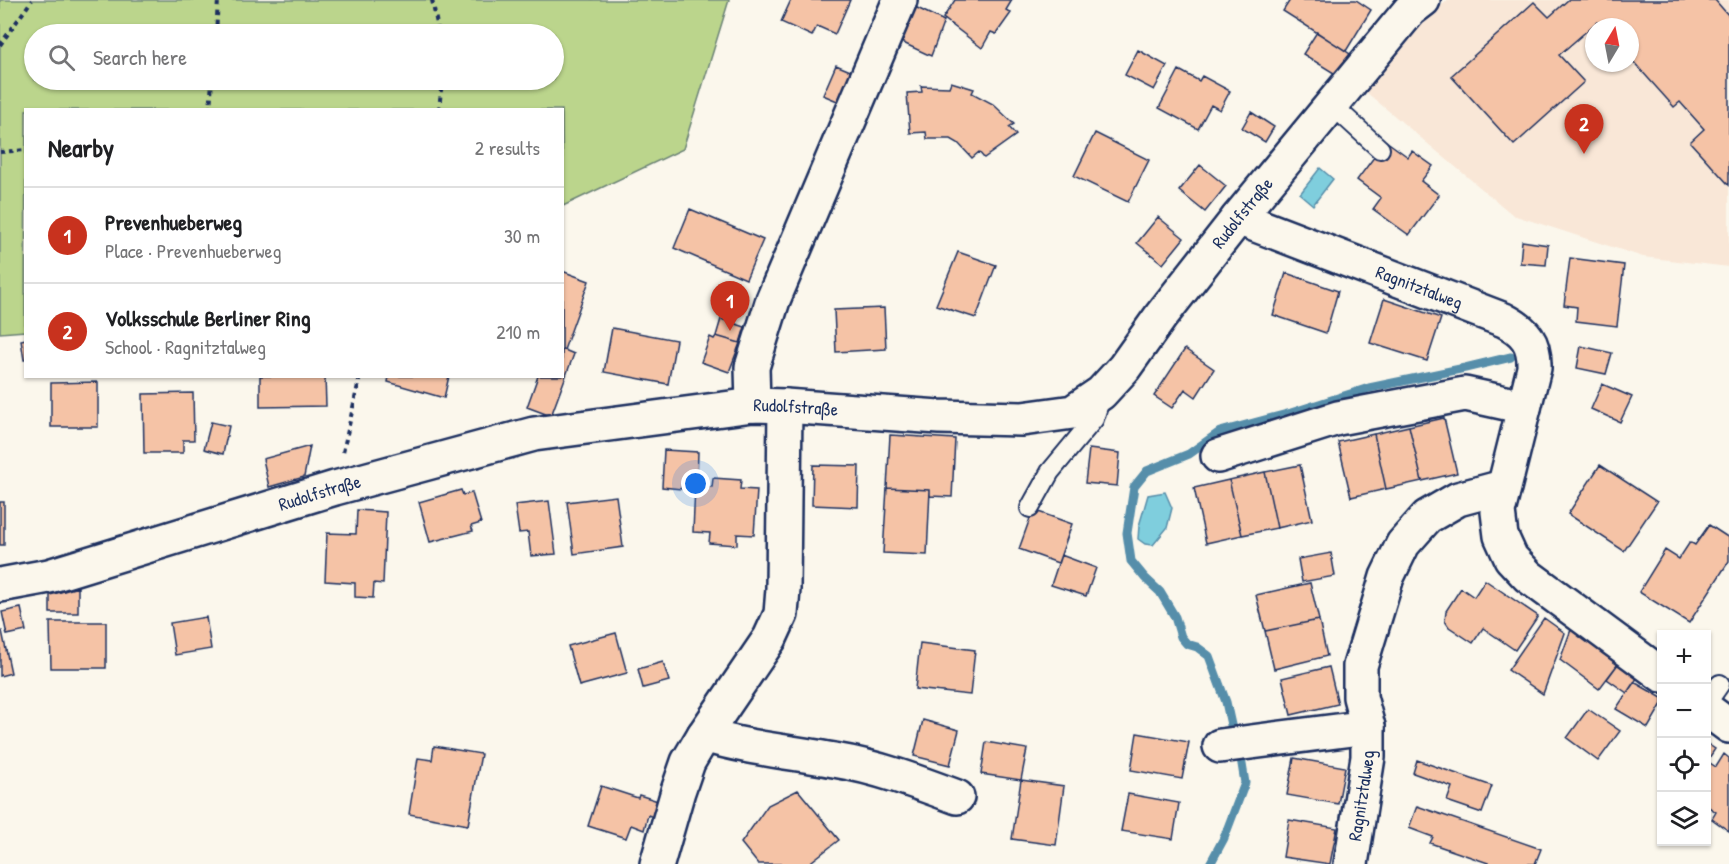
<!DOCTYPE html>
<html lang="en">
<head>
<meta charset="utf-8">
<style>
  body { margin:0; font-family:"Patrick Hand",sans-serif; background:#f2f2f2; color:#202124 }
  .controls { position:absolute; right:18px; bottom:18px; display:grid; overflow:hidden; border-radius:0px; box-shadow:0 2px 4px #0004 }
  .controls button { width:54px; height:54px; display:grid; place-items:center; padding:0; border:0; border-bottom:2px solid #e0e0e0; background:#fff; color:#202124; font:30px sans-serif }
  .compass { position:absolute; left:1585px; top:18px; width:54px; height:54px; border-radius:50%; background:#fff; box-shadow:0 2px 4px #0004; rotate:10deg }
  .you { position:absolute; left:696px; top:484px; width:21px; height:21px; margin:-15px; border:4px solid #fff; border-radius:50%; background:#1a73e8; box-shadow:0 0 0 9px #1a73e833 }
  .badge { display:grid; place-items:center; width:39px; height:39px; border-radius:50%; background:#c8321e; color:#fff; font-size:20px; font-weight:700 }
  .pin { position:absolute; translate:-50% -50px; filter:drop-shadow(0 2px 3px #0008) }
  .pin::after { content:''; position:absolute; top:32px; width:21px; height:18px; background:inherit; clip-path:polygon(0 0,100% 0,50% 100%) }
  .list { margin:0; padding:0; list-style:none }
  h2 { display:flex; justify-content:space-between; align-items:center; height:78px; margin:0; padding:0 24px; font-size:26px }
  h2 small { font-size:20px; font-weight:400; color:#757577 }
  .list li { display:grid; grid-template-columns:39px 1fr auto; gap:18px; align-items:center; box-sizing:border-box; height:96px; padding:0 24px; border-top:2px solid #e0e0e0 }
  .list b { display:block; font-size:22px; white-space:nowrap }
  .list p { margin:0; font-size:20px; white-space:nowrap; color:#757577 }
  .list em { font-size:20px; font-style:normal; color:#757577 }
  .icon { flex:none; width:33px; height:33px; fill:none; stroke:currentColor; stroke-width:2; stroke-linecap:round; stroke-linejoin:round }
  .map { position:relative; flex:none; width:1729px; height:864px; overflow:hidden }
  .search { position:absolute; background:#fff; box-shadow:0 2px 4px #0004; left:24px; top:24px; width:540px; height:66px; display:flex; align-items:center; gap:15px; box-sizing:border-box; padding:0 21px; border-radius:33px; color:#757577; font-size:22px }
  .panel { position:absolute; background:#fff; box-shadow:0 2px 4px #0004; left:24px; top:108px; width:540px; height:270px; border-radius:0px }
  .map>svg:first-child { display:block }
  .built { fill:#f9e7d7; fill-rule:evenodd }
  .green { fill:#bbd58c; stroke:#6b8275; stroke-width:1.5; fill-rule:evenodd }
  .water { fill:#7fcedd; stroke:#578eaa; stroke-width:1.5 }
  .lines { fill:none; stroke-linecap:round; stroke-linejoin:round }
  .stream { stroke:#578eaa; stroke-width:9 }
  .building { fill:#f5c3a6; stroke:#1b2f5e; stroke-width:1.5 }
  .lane-casing { stroke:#1b2f5e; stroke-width:22 }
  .street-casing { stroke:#1b2f5e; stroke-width:38 }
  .path { stroke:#1b2f5e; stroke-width:4; stroke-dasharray:4.5 4.5; stroke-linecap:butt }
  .lane { stroke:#fbf7ec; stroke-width:18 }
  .street { stroke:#fbf7ec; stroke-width:33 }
  .labels { text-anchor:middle; stroke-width:6; stroke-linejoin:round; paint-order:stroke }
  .street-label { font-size:18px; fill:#1b2f5e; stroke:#fbf7ec }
</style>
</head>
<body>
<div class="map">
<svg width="1729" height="864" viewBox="0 0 1729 864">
  <rect width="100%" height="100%" fill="#fbf7ec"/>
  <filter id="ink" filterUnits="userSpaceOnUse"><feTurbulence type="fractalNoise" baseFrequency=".0167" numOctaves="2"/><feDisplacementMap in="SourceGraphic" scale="12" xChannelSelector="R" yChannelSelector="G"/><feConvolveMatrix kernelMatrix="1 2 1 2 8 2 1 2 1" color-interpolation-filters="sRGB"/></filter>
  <g filter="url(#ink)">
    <path class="built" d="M1448 0H1729V267L1643 257 1513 215 1366 92 1421 22ZM1594 27H1630V63H1594Z"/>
    <path class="green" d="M0 0H729L683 149 563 206 562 110H26L25 331 0 333ZM34 34H554V80H34Z"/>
    <path class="water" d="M1320 168 1333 179 1313 205 1300 194Z
      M1165 492 1172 508 1167 528 1153 545 1145 544 1138 539 1139 526 1148 495Z"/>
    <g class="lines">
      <path class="stream" d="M1233 734 1226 702 1209 656 1197 647 1187 644 1181 637 1175 617 1160 592 1145 578 1131 561 1127 533 1134 487 1147 471 1189 454 1220 432 1291 413 1369 388 1465 368 1511 357
        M1210 864 1224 838 1245 783 1241 758"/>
    </g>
    <path class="building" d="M791 0H850L835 34 817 26 812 36 781 22Z
      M955 0H1012L1006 10 1011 13 996 34 991 32 982 48 943 18Z
      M1290 0H1356L1371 10 1346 51 1283 11Z
      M1568 0H1715L1729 16V185L1690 142 1704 129 1680 102 1674 107 1630 58V27H1601L1597 22 1559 55 1584 82 1514 145 1451 76 1534 2 1549 17Z
      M913 6 944 21 931 56 899 41Z
      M1317 32 1350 54 1337 75 1303 54Z
      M1138 50 1167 66 1154 90 1125 75Z
      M836 65 855 73 842 103 823 95Z
      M1179 70 1199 81 1202 76 1230 91 1220 110 1211 105 1198 129 1159 108Z
      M951 82 974 89 972 93 993 104 1014 124 1009 127 1016 135 984 158 979 152 972 158 958 143 951 139H927L926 132 910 133 907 93 922 92 921 86 949 87Z
      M1251 112 1274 127 1265 142 1242 128Z
      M1095 133 1149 160 1128 202 1074 176Z
      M1386 141 1408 157 1412 151 1433 166 1421 181 1439 195 1409 235 1373 209 1381 198 1357 180Z
      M1200 165 1226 186 1205 212 1179 191Z
      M690 209 763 240 746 279 674 248Z
      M1158 217 1184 238 1163 264 1137 243Z
      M1522 241 1548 245 1546 265 1520 263Z
      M958 252 996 265 976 318 936 305Z
      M1570 258 1624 265 1617 326 1576 321 1577 307 1564 305Z
      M562 271 589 281 564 350 562 349Z
      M1286 273 1338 291 1326 333 1273 315Z
      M1384 299 1441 318 1427 361 1370 343Z
      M884 308 886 349 836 352 834 310Z
      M721 319 745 327 740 343 716 336Z
      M612 328 676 340 668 384 604 372Z
      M716 336 740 343 729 372 701 362 710 337 714 339Z
      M26 339V360H24L21 340Z
      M1581 346 1612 353 1606 374 1577 368Z
      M562 349 574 354 551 416 527 407 538 376H562Z
      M1185 349 1214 369 1196 397 1185 389 1172 408 1154 396Z
      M260 376H325L326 406 260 407Z
      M389 376H449L444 398 388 382Z
      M98 382V427H51V383Z
      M1602 384 1632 397 1620 422 1591 409Z
      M193 393 194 440H183V453H144L143 394Z
      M1444 418 1457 473 1422 481 1409 426Z
      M211 422 229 426 223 454 204 449Z
      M1409 426 1422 481 1386 489 1374 434Z
      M1374 434 1386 489 1351 497 1338 442Z
      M890 435 955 439 952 497 930 496V490L887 488Z
      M310 446 304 477 269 487 263 459Z
      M1089 449 1120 453 1117 486 1085 483Z
      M664 450 698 452 697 481H682L681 489 662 487Z
      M813 465 859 466 858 507 812 505Z
      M1300 465 1312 520 1277 528 1265 472Z
      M1600 465 1657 502 1624 551 1568 514Z
      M1265 472 1277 528 1242 535 1229 480Z
      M713 478 741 480 740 489 757 490 754 535 737 534V545L709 543 710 533 693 532 695 486 712 487Z
      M1229 480 1242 535 1206 543 1194 488Z
      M887 488 930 490 927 555 883 553Z
      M461 490 463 495 472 493 481 523 471 526 473 531 430 542 419 502Z
      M616 496 623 547 574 554 567 502Z
      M549 501 556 554 531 556 528 532 519 533 515 505Z
      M0 502H4V545H0Z
      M357 510 386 512 383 584 374 583 373 598 355 597V583L325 581 327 533 356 534Z
      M1033 510 1072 524 1058 563 1019 549Z
      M1709 525 1729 538V561L1689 623 1639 592 1665 550 1679 559 1690 542 1695 545Z
      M1331 553 1335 576 1302 582 1298 559Z
      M1061 555 1096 568 1086 596 1051 585Z
      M1485 580 1538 616 1515 650 1483 628 1473 643 1449 627 1445 621 1446 611 1461 588 1474 597Z
      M1310 583 1319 620 1265 631 1256 595Z
      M78 587V613H50V595Z
      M21 608 26 631 7 635 2 612Z
      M206 617 211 649 175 655 170 623Z
      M1544 618 1565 633 1543 694 1508 670Z
      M1319 620 1327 656 1274 669 1265 631Z
      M50 622H106V668H51Z
      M1573 624 1621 660 1599 689 1560 660Z
      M0 631H2L11 673 0 676Z
      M616 633 627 673 579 686 568 646Z
      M920 643 975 650 970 695 915 689Z
      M1621 660 1640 674 1627 693 1607 679Z
      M663 662 669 681 643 688 638 669Z
      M1329 667 1338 704 1291 715 1282 678Z
      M1634 682 1662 698V704L1648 728 1616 709Z
      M1588 709 1620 731 1598 761 1567 738Z
      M923 720 959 730 950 765 914 756Z
      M1137 733 1189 742 1182 779 1131 770Z
      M986 742 1027 749 1021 780 981 774Z
      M1706 743 1715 749 1707 761 1716 767 1724 754 1729 758V831L1712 819 1716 812 1706 805Z
      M434 746 481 754 468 825 409 814 418 758 432 760Z
      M1294 758 1345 767 1338 804 1287 795Z
      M1417 760 1492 786 1482 813 1447 801 1452 787 1413 773Z
      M1021 780 1064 786 1056 845 1012 839Z
      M601 786 638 798 639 795 658 801 653 817 648 815 644 830 631 825 626 838 588 826Z
      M798 790 839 840 808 864H758L741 843 768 805Z
      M1128 794 1179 803 1173 839 1121 831Z
      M1417 806 1541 849 1535 864H1491L1430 843 1433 837 1409 828Z
      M1289 820 1337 828 1330 864 1283 857Z"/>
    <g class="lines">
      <g class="lane-casing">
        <path id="lane" d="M1332 105 1380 149
          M1030 508 1050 472 1094 419 1102 394
          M1706 704 1720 684"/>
      </g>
      <g class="street-casing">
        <g id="street">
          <path id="s1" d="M1238 218 1504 320C1525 331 1535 342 1534 368L1498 512 1501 536 1511 558 1528 576 1662 675"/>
          <path d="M753 405 752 367 773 300 900 0"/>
          <path d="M1218 456 1338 418 1465 394 1524 407"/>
          <path id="s2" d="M0 585 49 576 335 488 534 434 753 405 785 406 939 417 1022 419 1073 412 1101 393 1124 368 1161 316 1238 218 1410 10 1423 0"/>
          <path d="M1706 709 1729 726"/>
          <path d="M704 735C746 748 791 752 834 760 877 767 917 782 957 797"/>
          <path d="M1220 746 1368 727"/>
          <path d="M657 864 678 791 688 762 704 735 770 638 781 614 783 589 785 406"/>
          <path id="s3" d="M1351 864 1368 757V727L1360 697V666L1387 577 1403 544 1427 517 1458 499 1503 487"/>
        </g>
      </g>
      <path class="path" d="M432 0 439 34
        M216 34 218 0
        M0 45 32 0
        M210 110 212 80
        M439 110 442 80
        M0 152 26 150
        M343 452 360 376"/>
      <use href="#lane" class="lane"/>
      <use href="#street" class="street"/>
    </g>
  </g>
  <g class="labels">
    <g class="street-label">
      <text dy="6" stroke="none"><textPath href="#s2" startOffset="1360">Rudolfstraße</textPath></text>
      <text dy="6" stroke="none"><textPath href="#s1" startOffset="194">Ragnitztalweg</textPath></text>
      <text dy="6" stroke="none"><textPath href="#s2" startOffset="819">Rudolfstraße</textPath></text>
      <text dy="6" stroke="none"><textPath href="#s2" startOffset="333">Rudolfstraße</textPath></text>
      <text dy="6" stroke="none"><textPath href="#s3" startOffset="69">Ragnitztalweg</textPath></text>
    </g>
  </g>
</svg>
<div class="controls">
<button>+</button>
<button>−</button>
<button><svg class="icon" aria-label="locate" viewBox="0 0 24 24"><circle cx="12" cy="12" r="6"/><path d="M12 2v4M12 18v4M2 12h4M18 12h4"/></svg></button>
<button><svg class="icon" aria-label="layers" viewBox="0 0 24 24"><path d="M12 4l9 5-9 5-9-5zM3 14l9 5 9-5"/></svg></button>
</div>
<svg class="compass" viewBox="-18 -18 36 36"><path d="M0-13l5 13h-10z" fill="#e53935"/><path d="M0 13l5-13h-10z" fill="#757577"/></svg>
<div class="you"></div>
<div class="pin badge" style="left:730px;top:331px">1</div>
<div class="pin badge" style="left:1584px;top:154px">2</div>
<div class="search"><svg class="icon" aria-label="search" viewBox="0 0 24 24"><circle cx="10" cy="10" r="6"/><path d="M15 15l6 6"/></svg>Search here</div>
<section class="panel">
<h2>Nearby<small>2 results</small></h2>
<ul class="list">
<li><span class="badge">1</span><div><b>Prevenhueberweg</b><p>Place · Prevenhueberweg</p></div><em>30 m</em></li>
<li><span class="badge">2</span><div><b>Volksschule Berliner Ring</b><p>School · Ragnitztalweg</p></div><em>210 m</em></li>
</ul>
</section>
</div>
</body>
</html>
